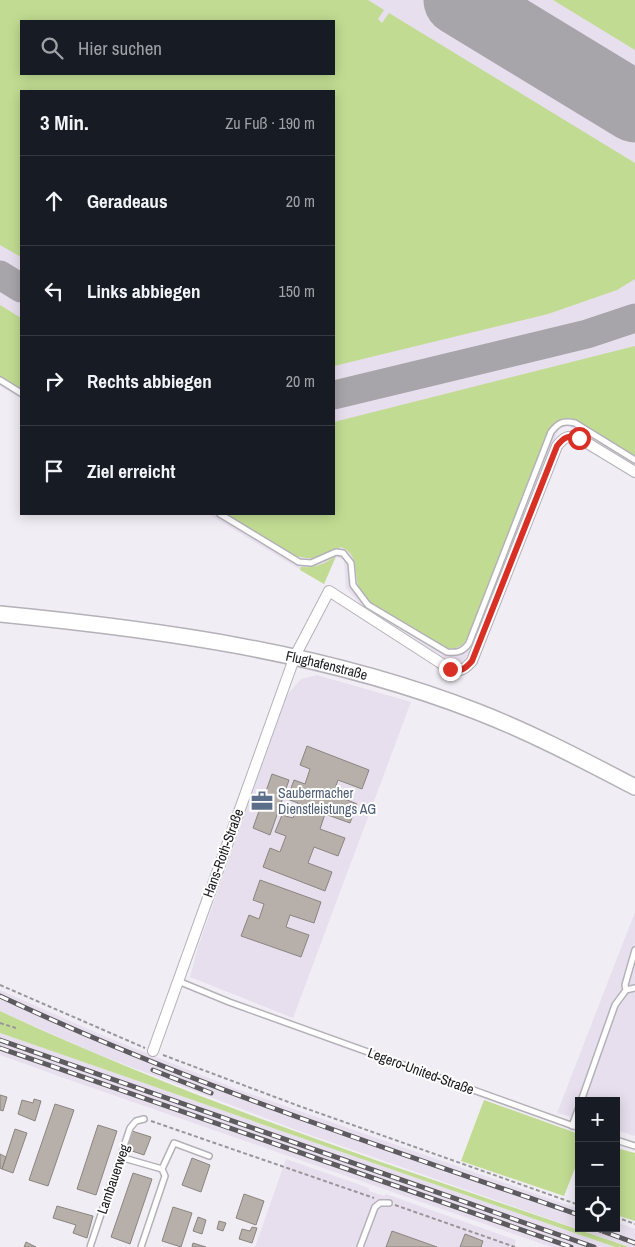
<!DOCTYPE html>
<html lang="de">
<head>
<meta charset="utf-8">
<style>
  body { margin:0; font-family:"Archivo Narrow",sans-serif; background:#20242c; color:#f1f3f6 }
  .controls { position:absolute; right:15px; bottom:15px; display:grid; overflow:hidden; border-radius:0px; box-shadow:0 2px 12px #0003 }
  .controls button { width:45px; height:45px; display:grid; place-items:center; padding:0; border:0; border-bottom:1px solid #363941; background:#171b24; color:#f1f3f6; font:25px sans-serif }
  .stop { position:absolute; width:15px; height:15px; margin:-11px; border:4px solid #d93025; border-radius:50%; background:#fff }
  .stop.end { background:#d93025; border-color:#fff; box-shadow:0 1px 5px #0008 }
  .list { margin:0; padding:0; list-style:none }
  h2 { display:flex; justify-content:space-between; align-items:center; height:65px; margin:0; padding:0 20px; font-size:21px }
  h2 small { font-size:16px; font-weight:400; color:#9ea1a6 }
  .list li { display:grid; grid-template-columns:32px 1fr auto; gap:15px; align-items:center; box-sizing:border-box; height:90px; padding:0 20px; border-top:1px solid #363941 }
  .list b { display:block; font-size:19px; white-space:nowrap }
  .list em { font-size:16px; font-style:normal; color:#9ea1a6 }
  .icon { flex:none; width:28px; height:28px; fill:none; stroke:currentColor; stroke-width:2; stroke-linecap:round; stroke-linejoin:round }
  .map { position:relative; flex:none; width:635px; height:1247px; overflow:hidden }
  .search { position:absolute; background:#171b24; box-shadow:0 2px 12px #0003; left:20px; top:20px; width:315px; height:55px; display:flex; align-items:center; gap:12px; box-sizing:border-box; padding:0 18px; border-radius:0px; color:#9ea1a6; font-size:19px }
  .panel { position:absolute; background:#171b24; box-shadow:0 2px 12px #0003; left:20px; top:90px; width:315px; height:425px; border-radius:0px }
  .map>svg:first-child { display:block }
  .built { fill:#e7dfed; fill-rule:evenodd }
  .green { fill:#c1dc92; fill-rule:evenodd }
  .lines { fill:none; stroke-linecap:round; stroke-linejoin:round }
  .taxiway { stroke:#a7a4aa; stroke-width:29 }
  .runway { stroke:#a7a4aa; stroke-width:71 }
  .building { fill:#b6afaa; stroke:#8b8580 }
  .service-casing { stroke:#b4b1b8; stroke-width:8 }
  .minor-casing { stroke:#b4b1b8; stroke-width:12 }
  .primary-casing { stroke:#b4b1b8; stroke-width:18 }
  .path { stroke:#99969b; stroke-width:2; stroke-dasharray:4 2.5; stroke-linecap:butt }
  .service { stroke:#fff; stroke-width:5 }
  .minor { stroke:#fff; stroke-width:10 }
  .primary { stroke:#fff; stroke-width:15 }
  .rail-casing { stroke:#5d5b60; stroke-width:5 }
  .rail { stroke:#fff; stroke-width:3; stroke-dasharray:9; stroke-linecap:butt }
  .route { stroke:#d93025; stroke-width:6 }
  .labels { text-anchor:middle; stroke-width:4; stroke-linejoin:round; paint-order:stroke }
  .street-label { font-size:14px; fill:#19181b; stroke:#fff }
  .service-label { font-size:14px; fill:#4e5e75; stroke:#fff; text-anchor:start }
</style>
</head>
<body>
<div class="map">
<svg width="635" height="1247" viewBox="0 0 635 1247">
  <rect width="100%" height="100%" fill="#f1edf4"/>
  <path class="built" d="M0 0H635V466L573 428 567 426 559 429 471 652 464 660 459 663 445 658 360 604 346 588 344 560 336 557 324 584 208 514H334V91H21V399L0 386ZM21 21H334V74H21Z
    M317 675 411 702 293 1018 190 977 198 947 287 695 301 679Z
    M635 912V1136L616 1130V1101H579V1119L557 1113Z
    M0 990 104 1036 234 1088 579 1209V1228H616V1222L635 1229V1247H629L299 1131 97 1054 0 1011Z
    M0 1033 615 1247H551L64 1078 0 1055Z
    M286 1159 369 1188V1191L384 1196 386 1194 516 1240 514 1247H255Z"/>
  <path class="green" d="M0 0H368L384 10 378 19 382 23 389 13 635 163V279L617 290 548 314 334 366V91H21V257L0 245ZM21 21H334V74H21Z
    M553 0H635V50Z
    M0 305 21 318V390L0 378Z
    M635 346V456L574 419C563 417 557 419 550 428L469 635C464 645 460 648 448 649L368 601C365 597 361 592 359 588 354 572 359 554 341 547L314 559 294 556 224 514H334V422Z
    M336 556 324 584 300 570 301 567C316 568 324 564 336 556Z
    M0 1011C203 1106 418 1174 629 1247H615L0 1033Z
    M484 1100 579 1134V1158L564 1196 461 1161Z
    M616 1148 635 1153V1221L616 1215Z"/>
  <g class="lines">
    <path class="taxiway" d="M0 275 21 288
      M334 395 587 334 635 318"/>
    <path class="runway" d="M459 0 635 107"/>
  </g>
  <path class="building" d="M307 746 369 770 362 789 338 780 333 794 357 804 350 823 325 814 320 829 345 838 338 856 314 847 308 863 332 872 325 891 263 867 270 848 280 852 286 836 275 832 282 815 293 818 298 803 287 799 294 780 305 784 310 769 300 765Z
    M272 774 289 780 270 835 253 828Z
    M260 880 321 902 314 923 290 915 286 927 309 935 301 957 241 936 249 915 259 919 264 904 253 900Z
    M0 1095 7 1097 3 1111 0 1110Z
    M34 1099 41 1101 35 1121 18 1114 22 1100 33 1103Z
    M55 1104 74 1110 48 1186 29 1180Z
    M98 1125 117 1131 96 1195 77 1189Z
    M15 1129 27 1133 13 1173 2 1169Z
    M132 1131 151 1137 144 1155 126 1149Z
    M0 1154 6 1157 2 1169 0 1168Z
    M192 1158 210 1165 201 1192 182 1185Z
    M133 1173 152 1179 130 1244 111 1237Z
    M244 1194 264 1201 256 1225 236 1218Z
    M57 1206 93 1216 87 1238 73 1233 76 1225 53 1218Z
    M173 1207 192 1213 181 1247 162 1241Z
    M198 1217 206 1220 202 1234 193 1231Z
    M219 1221 226 1223 223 1231 217 1229Z
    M252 1227 257 1228 252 1243 239 1239 242 1229 250 1231Z
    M392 1231 437 1247H386Z
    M465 1234 483 1241 481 1247H460Z
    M26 1242 36 1247H24Z
    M193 1243 206 1247H192Z"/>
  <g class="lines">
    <g class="service-casing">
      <path id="service" d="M0 380 21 393
        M220 514 299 562 311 563 336 552 343 553 351 563 353 585 368 605 447 652C457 653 463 652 469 643L551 432C558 423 563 420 575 423L635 460
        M178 981 229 1002 579 1128
        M626 990 625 985 635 950
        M581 1101 615 1005 626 990 635 988
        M572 1126 579 1107
        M616 1140 635 1146
        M120 1157 162 1169 165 1176 141 1247
        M162 1169 174 1143 209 1156
        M90 1247 130 1128 136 1121 144 1119
        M360 1247 375 1207 380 1203H389"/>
    </g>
    <g class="minor-casing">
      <path id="minor" d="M153 1051 295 656 329 591 450 669C461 672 465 669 472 661L557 446C564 437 568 435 579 438L635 472"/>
    </g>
    <g class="primary-casing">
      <g id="primary">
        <path id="s1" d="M0 614C163 630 324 652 478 712 532 733 583 760 635 787"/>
      </g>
    </g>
    <path class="path" d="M0 985 145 1048
      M0 1023 16 1028
      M163 1055 299 1106 579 1205
      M151 1121 374 1198
      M395 1205 515 1247
      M616 1217 635 1224"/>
    <use href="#service" class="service"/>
    <use href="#minor" class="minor"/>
    <use href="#primary" class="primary"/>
    <g class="rail-casing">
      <path id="rail" d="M0 996C187 1084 384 1147 579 1215
        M0 1040 594 1247
        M0 1048 571 1247
        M153 1070 211 1093
        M594 1228 635 1243"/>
    </g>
    <use href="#rail" class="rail"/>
  </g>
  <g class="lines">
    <path class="route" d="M450 669C461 672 465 669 472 661L557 446C564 437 568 435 579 438"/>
  </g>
  <defs>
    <g id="office-bare" transform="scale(1.725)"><path d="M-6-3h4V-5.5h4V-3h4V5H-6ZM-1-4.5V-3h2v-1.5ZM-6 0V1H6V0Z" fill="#5c6f8a" stroke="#fff" stroke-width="2.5" paint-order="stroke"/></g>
  </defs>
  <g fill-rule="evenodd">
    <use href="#office-bare" x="262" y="801"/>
  </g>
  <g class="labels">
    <g class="street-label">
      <text dy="5" stroke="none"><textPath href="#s1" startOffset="331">Flughafenstraße</textPath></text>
      <text transform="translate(223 853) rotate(-70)" y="5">Hans-Roth-Straße</text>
      <text transform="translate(421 1071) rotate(20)" y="5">Legero-United-Straße</text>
      <text transform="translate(113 1179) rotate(-71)" y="5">Lambauerweg</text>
    </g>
    <g class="service-label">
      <text x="278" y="798">Saubermacher<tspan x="278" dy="16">Dienstleistungs AG</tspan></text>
    </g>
  </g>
</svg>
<div class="controls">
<button>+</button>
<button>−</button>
<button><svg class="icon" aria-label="locate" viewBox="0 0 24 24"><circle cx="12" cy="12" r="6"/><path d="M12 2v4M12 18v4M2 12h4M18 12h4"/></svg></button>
</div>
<div class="stop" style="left:579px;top:438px"></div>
<div class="stop end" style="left:450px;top:669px"></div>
<div class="search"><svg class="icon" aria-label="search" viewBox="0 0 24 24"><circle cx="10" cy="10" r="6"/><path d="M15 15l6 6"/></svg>Hier suchen</div>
<section class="panel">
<h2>3 Min.<small>Zu Fuß · 190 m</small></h2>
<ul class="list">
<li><svg class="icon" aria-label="ahead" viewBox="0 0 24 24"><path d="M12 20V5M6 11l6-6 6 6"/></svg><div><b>Geradeaus</b></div><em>20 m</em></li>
<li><svg class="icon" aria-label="left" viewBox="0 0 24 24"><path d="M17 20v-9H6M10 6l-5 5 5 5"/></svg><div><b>Links abbiegen</b></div><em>150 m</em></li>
<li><svg class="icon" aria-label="right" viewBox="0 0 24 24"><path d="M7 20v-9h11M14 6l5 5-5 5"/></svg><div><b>Rechts abbiegen</b></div><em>20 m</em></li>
<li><svg class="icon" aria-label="arrive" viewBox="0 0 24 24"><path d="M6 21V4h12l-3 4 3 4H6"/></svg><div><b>Ziel erreicht</b></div></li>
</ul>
</section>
</div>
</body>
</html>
